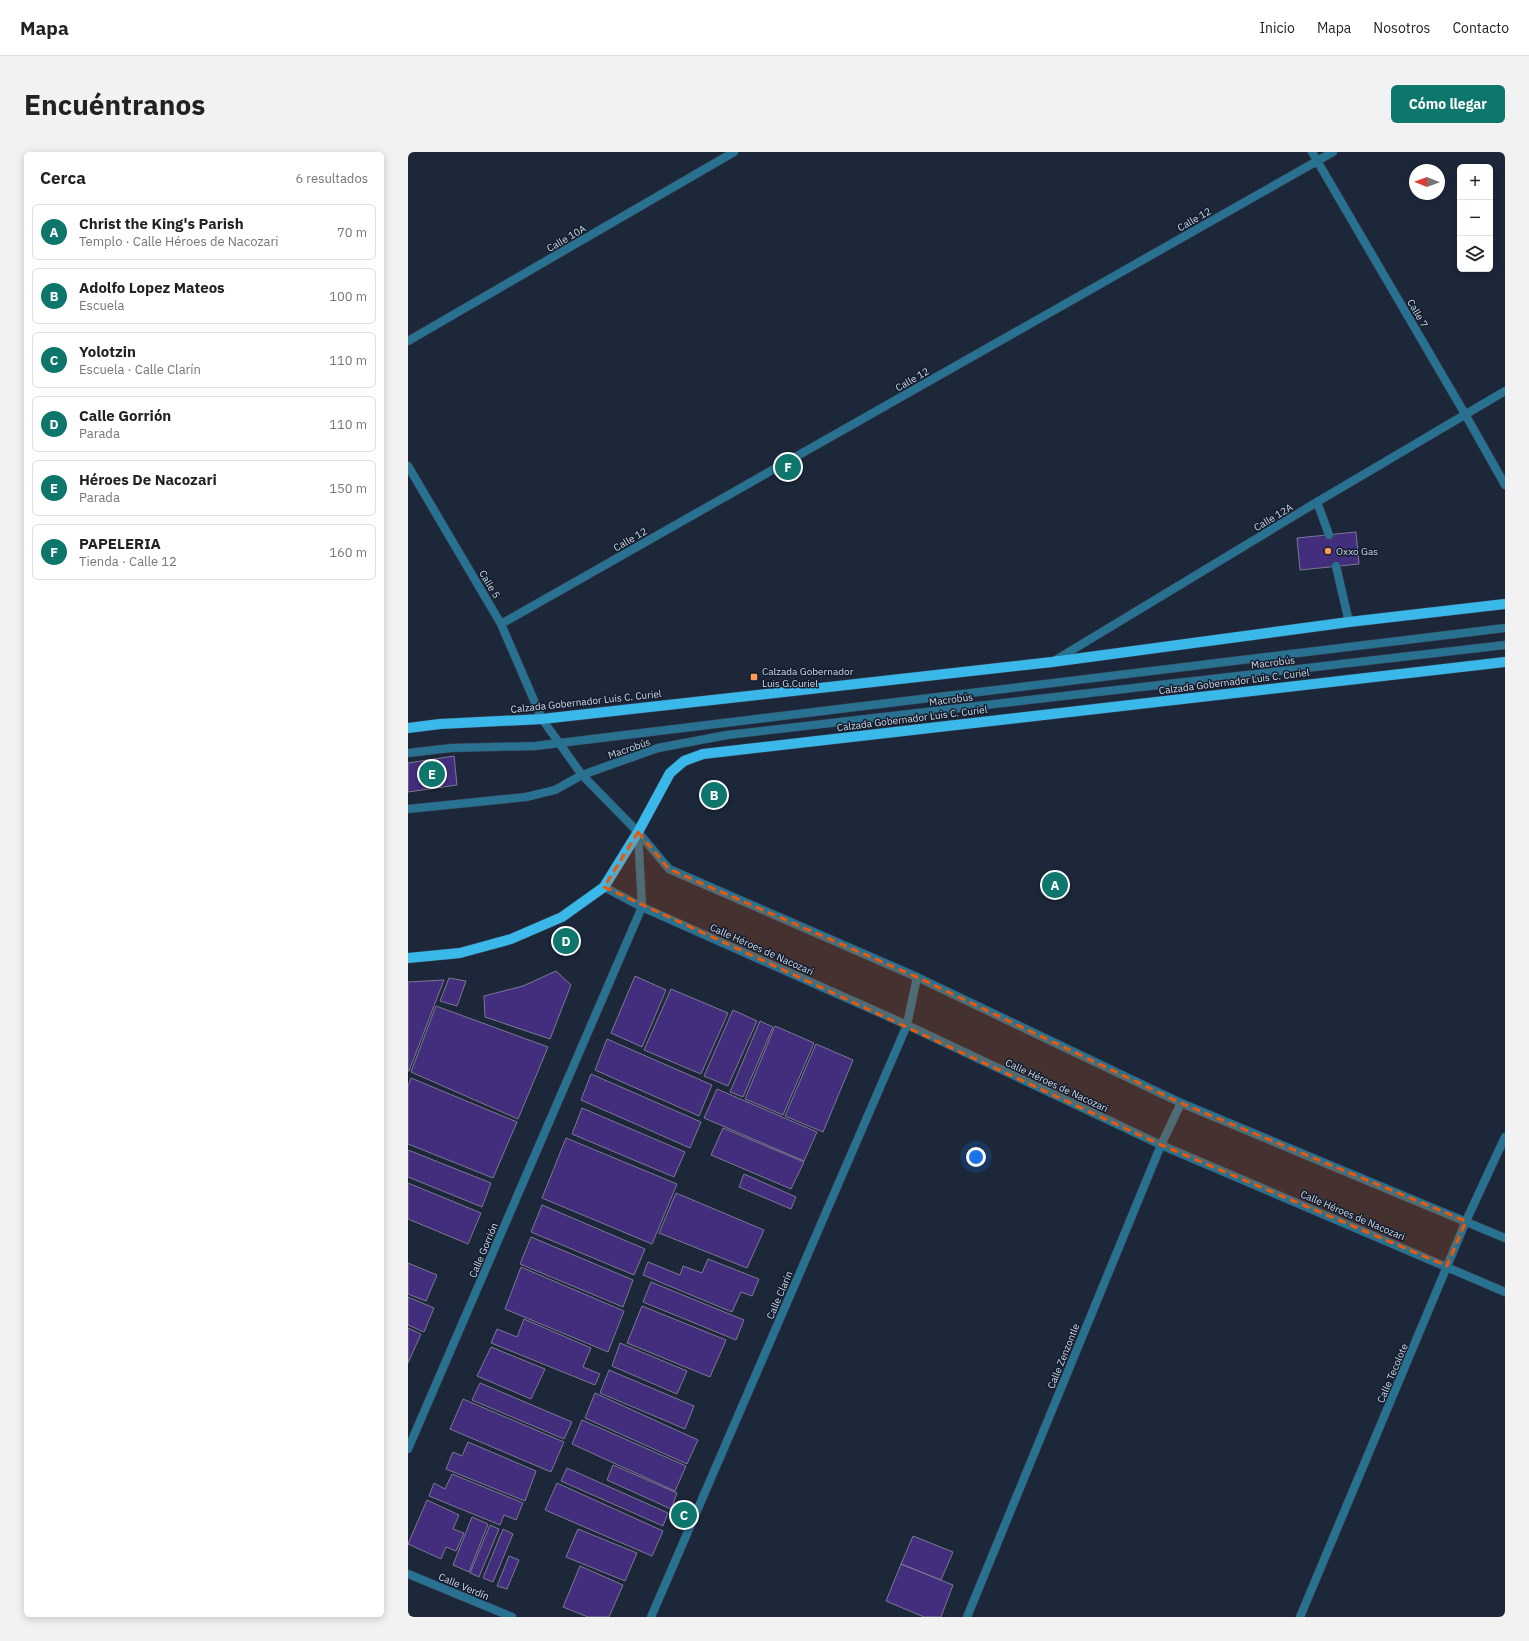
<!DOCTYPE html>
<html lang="es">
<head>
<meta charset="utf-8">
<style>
  body { margin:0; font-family:"IBM Plex Sans",sans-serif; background:#f2f2f2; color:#222 }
  .controls { position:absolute; right:12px; top:12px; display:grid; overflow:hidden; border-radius:6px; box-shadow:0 2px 10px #0003 }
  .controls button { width:36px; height:36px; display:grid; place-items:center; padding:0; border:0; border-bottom:1px solid #e0e0e0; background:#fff; color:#222; font:20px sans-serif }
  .compass { position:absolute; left:1001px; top:12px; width:36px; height:36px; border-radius:50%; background:#fff; box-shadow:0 2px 10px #0003; rotate:271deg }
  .you { position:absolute; left:568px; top:1005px; width:14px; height:14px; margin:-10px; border:3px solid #fff; border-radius:50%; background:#1a73e8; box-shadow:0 0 0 6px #1a73e833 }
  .badge { display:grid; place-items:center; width:26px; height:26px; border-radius:50%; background:#0f766e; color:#fff; font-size:13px; font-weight:700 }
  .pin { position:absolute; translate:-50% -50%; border:2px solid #fff; box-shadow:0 1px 4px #0006 }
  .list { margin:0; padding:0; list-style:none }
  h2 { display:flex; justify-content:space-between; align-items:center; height:52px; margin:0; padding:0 16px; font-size:17px }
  h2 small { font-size:13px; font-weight:400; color:#767676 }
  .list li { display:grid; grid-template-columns:26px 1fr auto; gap:12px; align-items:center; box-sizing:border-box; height:56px; margin:0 8px 8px; padding:0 8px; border:1px solid #e0e0e0; border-radius:6px }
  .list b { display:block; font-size:15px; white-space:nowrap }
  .list p { margin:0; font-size:13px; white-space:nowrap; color:#767676 }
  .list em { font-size:13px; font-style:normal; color:#767676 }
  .icon { flex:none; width:22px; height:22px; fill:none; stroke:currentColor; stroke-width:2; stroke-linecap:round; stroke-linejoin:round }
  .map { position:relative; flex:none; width:1097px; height:1465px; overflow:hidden; border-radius:6px }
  header { display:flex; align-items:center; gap:24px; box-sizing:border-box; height:56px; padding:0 20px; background:#fff; border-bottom:1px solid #e0e0e0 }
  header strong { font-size:19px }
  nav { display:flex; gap:22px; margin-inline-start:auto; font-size:14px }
  .intro { display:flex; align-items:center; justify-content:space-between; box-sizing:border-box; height:96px; padding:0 24px }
  h1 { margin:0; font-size:28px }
  .button { padding:10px 18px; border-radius:6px; background:#0f766e; color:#fff; font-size:14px; font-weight:700 }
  main { display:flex; gap:24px; padding:0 24px }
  aside { flex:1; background:#fff; border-radius:6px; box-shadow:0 2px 10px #0003 }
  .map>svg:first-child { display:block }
  .building { fill:#432e7e; stroke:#7c7892 }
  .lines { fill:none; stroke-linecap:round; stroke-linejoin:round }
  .service-casing { stroke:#394355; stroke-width:9 }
  .minor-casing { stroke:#394355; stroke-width:9 }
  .primary-casing { stroke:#394355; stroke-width:11 }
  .service { stroke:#297190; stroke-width:8 }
  .minor { stroke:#297190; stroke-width:8 }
  .primary { stroke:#3bb8ea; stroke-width:10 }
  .marked { fill:#e8590c; fill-opacity:0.2; stroke:#e8590c; stroke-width:3; stroke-dasharray:8 5; stroke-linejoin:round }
  .poi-dot { fill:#fe9b59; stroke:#131e30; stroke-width:1.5 }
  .labels { text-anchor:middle; stroke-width:3; stroke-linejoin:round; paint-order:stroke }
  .street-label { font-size:10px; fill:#d1d9e5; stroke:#131e30 }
  .poi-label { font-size:10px; fill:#d1d9e5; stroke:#131e30; text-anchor:start }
</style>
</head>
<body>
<header>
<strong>Mapa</strong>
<nav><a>Inicio</a><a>Mapa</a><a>Nosotros</a><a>Contacto</a></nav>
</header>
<div class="intro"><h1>Encuéntranos</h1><a class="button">Cómo llegar</a></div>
<main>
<aside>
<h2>Cerca<small>6 resultados</small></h2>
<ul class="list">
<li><span class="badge">A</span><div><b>Christ the King's Parish</b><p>Templo · Calle Héroes de Nacozari</p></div><em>70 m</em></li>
<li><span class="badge">B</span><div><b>Adolfo Lopez Mateos</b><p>Escuela</p></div><em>100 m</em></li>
<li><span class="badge">C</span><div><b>Yolotzin</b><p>Escuela · Calle Clarín</p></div><em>110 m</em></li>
<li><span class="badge">D</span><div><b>Calle Gorrión</b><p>Parada</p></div><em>110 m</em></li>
<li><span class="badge">E</span><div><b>Héroes De Nacozari</b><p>Parada</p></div><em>150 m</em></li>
<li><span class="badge">F</span><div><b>PAPELERIA</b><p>Tienda · Calle 12</p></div><em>160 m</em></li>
</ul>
</aside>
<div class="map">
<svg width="1097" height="1465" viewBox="0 0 1097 1465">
  <rect width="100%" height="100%" fill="#1c273a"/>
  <path class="building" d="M948 380 951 412 892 418 889 386Z
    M46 604 49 633 0 640V611Z
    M148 819 163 833 142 887 77 865 76 844 115 834Z
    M227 824 258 838 234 895 203 881Z
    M41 826 58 829 49 854 32 849Z
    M36 828 1 919H0V830Z
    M263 837 320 861 293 922 236 898Z
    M28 854 140 895 110 967 3 920Z
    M325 858 349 869 320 934 296 924Z
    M352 869 365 875 335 945 322 940Z
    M367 874 406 891 375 963 337 947Z
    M199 887 304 933 291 964 187 918Z
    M408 892 445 908 415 980 377 964Z
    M183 922 293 970 282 996 173 948Z
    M3 926 109 970 85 1026 0 992V934Z
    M309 937 409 980 396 1009 296 966Z
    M174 956 277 1000 266 1025 164 982Z
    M315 976 396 1010 383 1037 303 1003Z
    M158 986 269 1032 244 1092 134 1046Z
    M0 998 83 1031 74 1055 0 1025Z
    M336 1022 388 1045 383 1057 331 1035Z
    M0 1031 73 1061 60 1092 0 1067Z
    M268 1041 356 1078 339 1116 251 1081Z
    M134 1053 237 1097 226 1123 123 1080Z
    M123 1085 225 1128 215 1155 112 1112Z
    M300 1107 351 1127 344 1144 333 1140 324 1160 235 1123 240 1110 272 1123 275 1114 294 1121Z
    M0 1111 29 1123 18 1149 0 1142Z
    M113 1115 216 1159 200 1200 97 1157Z
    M243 1130 336 1168 328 1188 235 1150Z
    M0 1145 26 1156 16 1180 0 1173Z
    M234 1154 318 1188 302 1225 219 1191Z
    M116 1167 183 1196 175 1215 192 1222 187 1233 83 1191 89 1177 109 1185Z
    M0 1176 13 1182 0 1211Z
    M212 1191 279 1219 269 1242 204 1214Z
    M83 1195 137 1217 123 1247 69 1224Z
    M201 1218 286 1254 277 1277 192 1241Z
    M72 1231 164 1270 156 1287 64 1248Z
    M187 1241 290 1288 279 1312 177 1266Z
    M55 1247 156 1290 143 1320 42 1277Z
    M174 1268 278 1314 267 1339 164 1292Z
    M60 1290 128 1319 117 1349 38 1317 45 1300 54 1304Z
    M205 1313 269 1341 263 1357 199 1328Z
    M159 1316 260 1361 255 1374 153 1329Z
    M44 1322 115 1351 108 1368 96 1363 92 1373 21 1344 26 1331 37 1337Z
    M149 1331 255 1379 244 1404 137 1358Z
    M19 1348 51 1363 45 1377 56 1381 48 1399 38 1395 33 1407 0 1392Z
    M64 1365 80 1372 61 1420 45 1413Z
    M82 1373 91 1377 71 1425 62 1421Z
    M95 1377 105 1382 85 1430 75 1426Z
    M170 1377 229 1401 217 1429 158 1405Z
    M505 1384 545 1400 533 1428 493 1412Z
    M101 1404 111 1408 99 1437 89 1434Z
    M493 1412 545 1433 533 1465H516L478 1449Z
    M172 1414 215 1433 201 1465H180L155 1455Z"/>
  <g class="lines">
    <g class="service-casing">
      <path id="service" d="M909 350 921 383
        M928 414 941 470
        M0 601 43 596 127 594 1097 476
        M0 657 118 645 147 638 174 623 250 596 319 583 1097 493"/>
    </g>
    <g class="minor-casing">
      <path id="minor" d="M904 0 1057 262 1097 333
        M0 189 326 0
        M0 314 93 472 134 567 174 623 230 680 261 717 509 825 773 951 1097 1086
        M93 472 925 0
        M646 509 909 350 1097 239
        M196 735 234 755 499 873 753 993 1097 1140
        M0 1297 234 755 230 680
        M0 1422 104 1465
        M243 1465 499 873 509 825
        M559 1465 753 993 773 951
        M892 1465 1058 1069 1097 985"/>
    </g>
    <g class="primary-casing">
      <path id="primary" d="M0 576 32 572 134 567 644 510 941 470 1097 452
        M0 806 52 801 103 787 154 765 196 735 230 680 262 621 276 609 295 602 1097 510"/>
    </g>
    <use href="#service" class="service"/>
    <use href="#minor" class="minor"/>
    <use href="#primary" class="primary"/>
  </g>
  <path class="marked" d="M230 680 261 717 509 825 773 951 1058 1069 1039 1114 753 993 196 735Z"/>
  <g class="poi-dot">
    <circle cx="920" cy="399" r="4"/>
    <rect x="342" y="521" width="8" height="8" rx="2"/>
  </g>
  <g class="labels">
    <g class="street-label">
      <text transform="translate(786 67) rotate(-30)" y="4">Calle 12</text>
      <text transform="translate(158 86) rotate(-30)" y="4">Calle 10A</text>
      <text transform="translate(1010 161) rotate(60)" y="4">Calle 7</text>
      <text transform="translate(504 227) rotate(-30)" y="4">Calle 12</text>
      <text transform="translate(865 365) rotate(-31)" y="4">Calle 12A</text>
      <text transform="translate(222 387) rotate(-30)" y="4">Calle 12</text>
      <text transform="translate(82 432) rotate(59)" y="4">Calle 5</text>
      <text transform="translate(865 510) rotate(-7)" y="4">Macrobús</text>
      <text transform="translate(826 529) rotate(-7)" y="4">Calzada Gobernador Luis C. Curiel</text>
      <text transform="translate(543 547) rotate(-7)" y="4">Macrobús</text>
      <text transform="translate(178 549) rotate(-6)" y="4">Calzada Gobernador Luis C. Curiel</text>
      <text transform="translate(504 566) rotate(-7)" y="4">Calzada Gobernador Luis C. Curiel</text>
      <text transform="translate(221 596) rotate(-19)" y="4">Macrobús</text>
      <text transform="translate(354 797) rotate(24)" y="4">Calle Héroes de Nacozari</text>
      <text transform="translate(649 933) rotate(25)" y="4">Calle Héroes de Nacozari</text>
      <text transform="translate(945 1063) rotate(23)" y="4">Calle Héroes de Nacozari</text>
      <text transform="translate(75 1098) rotate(-67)" y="4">Calle Gorrión</text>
      <text transform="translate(371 1143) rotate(-67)" y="4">Calle Clarín</text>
      <text transform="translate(655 1204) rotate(-68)" y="4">Calle Zenzontle</text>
      <text transform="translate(984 1221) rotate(-67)" y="4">Calle Tecolote</text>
      <text transform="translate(56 1434) rotate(23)" y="4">Calle Verdín</text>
    </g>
    <g class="poi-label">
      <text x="928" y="403">Oxxo Gas</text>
      <text x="354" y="523">Calzada Gobernador<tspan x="354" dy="12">Luis G.Curiel</tspan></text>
    </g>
  </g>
</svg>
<div class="controls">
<button>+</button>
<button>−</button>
<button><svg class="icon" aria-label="layers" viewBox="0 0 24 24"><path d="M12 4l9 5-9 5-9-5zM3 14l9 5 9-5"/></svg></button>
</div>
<svg class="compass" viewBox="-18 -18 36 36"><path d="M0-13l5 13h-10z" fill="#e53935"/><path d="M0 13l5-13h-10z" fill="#767676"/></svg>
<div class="you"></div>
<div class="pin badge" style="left:647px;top:733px">A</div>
<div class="pin badge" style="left:306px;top:643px">B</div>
<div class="pin badge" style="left:276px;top:1363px">C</div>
<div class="pin badge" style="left:158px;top:789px">D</div>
<div class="pin badge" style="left:24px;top:622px">E</div>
<div class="pin badge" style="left:380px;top:315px">F</div>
</div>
</main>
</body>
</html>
